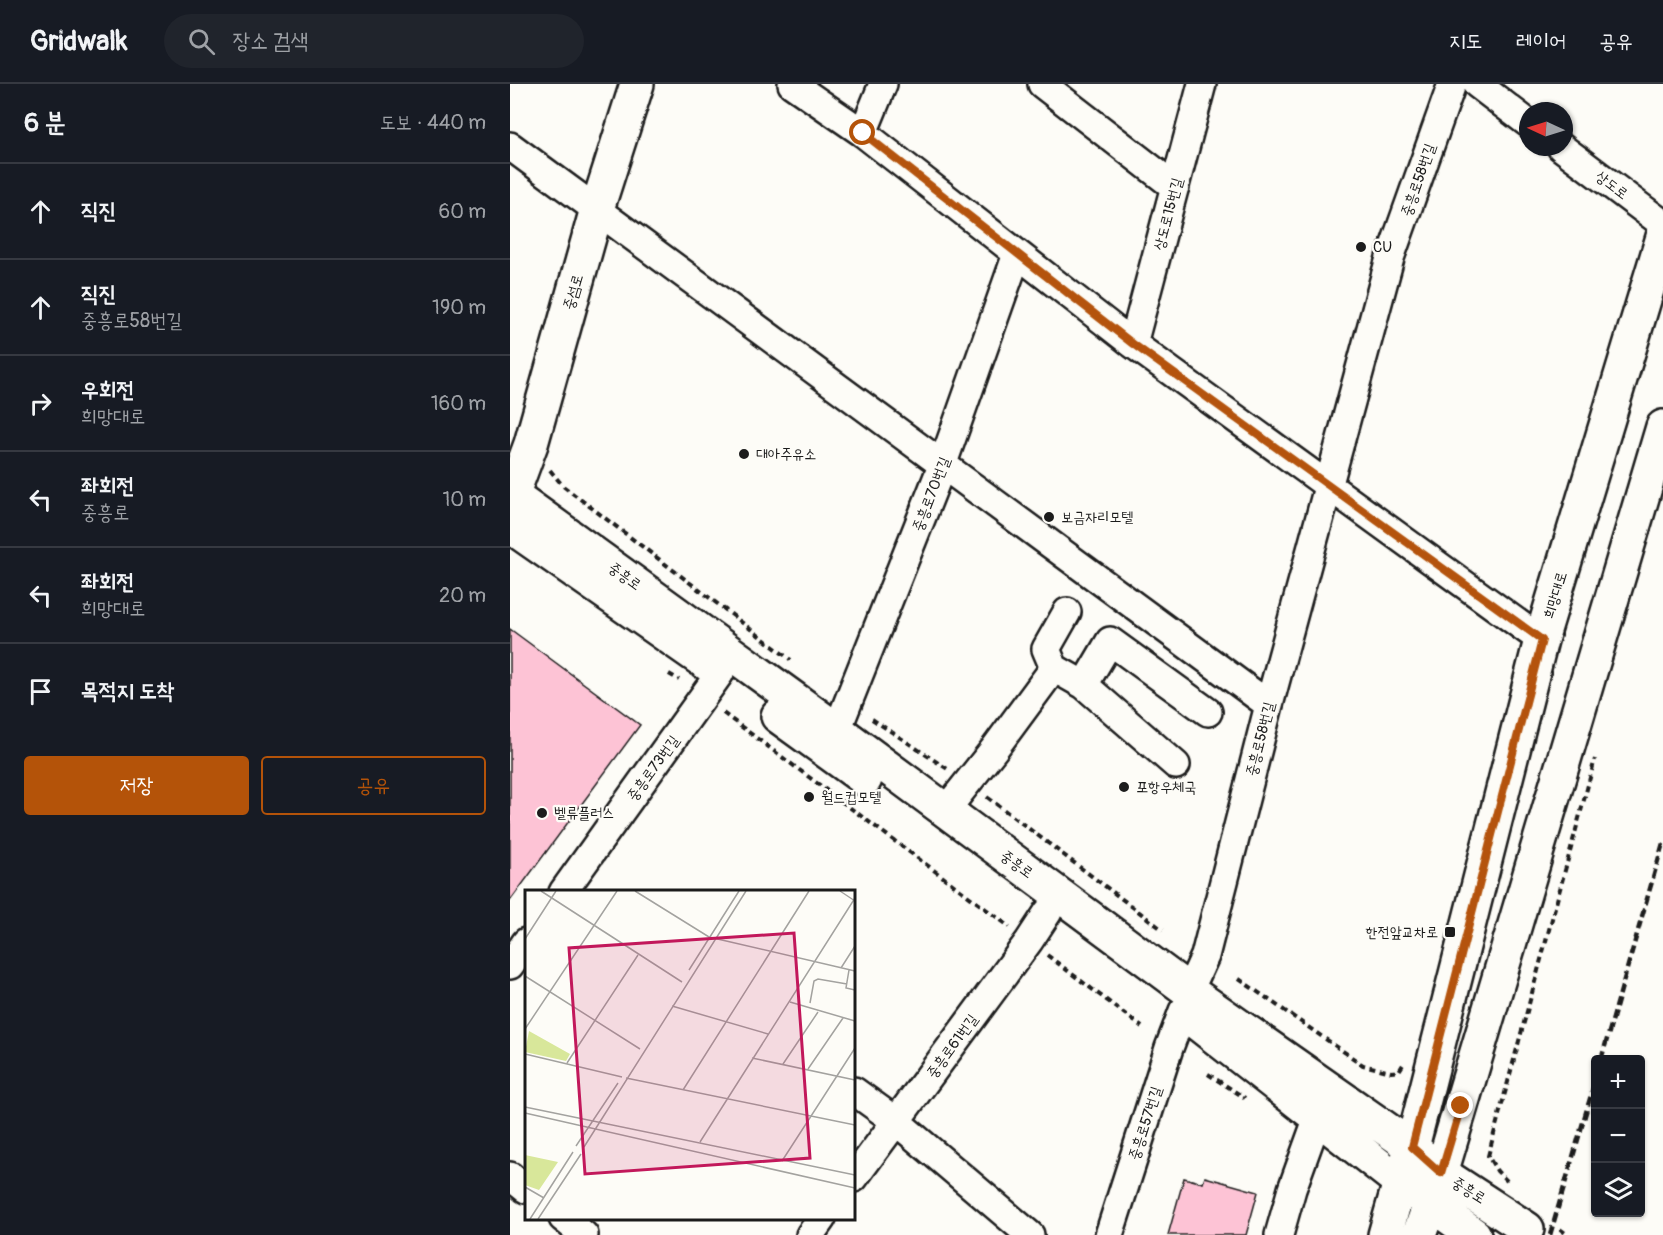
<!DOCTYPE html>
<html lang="ko">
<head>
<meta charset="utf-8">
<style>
  body { margin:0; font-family:Pangolin,"Poor Story",sans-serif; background:#20242c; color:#f1f3f6 }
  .controls { position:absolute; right:18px; bottom:18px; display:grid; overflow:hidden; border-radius:6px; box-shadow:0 2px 4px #0004 }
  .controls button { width:54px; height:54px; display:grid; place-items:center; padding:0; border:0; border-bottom:2px solid #363941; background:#171b24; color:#f1f3f6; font:30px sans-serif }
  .compass { position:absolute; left:1009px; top:18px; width:54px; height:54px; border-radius:50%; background:#171b24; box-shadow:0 2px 4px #0004; rotate:274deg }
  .stop { position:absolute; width:18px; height:18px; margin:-14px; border:4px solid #b45309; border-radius:50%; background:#fff }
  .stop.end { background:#b45309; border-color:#fff; box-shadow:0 2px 6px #0008 }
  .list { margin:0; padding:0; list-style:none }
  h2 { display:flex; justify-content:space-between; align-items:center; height:78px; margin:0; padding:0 24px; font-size:26px }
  h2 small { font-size:20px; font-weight:400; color:#9ea1a6 }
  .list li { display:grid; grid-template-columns:39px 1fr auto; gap:18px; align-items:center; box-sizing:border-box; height:96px; padding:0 24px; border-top:2px solid #363941 }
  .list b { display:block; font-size:22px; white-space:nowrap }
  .list p { margin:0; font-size:20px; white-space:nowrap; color:#9ea1a6 }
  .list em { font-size:20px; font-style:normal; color:#9ea1a6 }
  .actions { display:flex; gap:12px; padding:18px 24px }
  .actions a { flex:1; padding:14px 0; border:2px solid #b45309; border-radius:6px; text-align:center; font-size:21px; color:#b45309 }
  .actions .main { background:#b45309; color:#fff }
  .icon { flex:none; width:33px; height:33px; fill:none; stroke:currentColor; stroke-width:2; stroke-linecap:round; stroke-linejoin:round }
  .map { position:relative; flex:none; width:1153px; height:1151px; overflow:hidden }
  header { display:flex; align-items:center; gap:36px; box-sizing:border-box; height:84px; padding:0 30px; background:#171b24; border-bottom:2px solid #363941 }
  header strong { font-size:28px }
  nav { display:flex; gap:33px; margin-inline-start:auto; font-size:21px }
  .search { width:420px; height:54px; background:#20242c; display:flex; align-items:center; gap:15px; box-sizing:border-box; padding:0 21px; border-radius:33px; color:#9ea1a6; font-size:22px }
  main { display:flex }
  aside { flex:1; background:#171b24 }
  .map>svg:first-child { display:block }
  .building { fill:#fdc3d5; stroke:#1c1c1c; stroke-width:1.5 }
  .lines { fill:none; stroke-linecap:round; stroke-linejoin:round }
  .minor-casing { stroke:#1c1c1c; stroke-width:32 }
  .major-casing { stroke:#1c1c1c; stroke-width:38 }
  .path { stroke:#1c1c1c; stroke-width:4; stroke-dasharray:6 4.5; stroke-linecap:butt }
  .minor { stroke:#fdfcf7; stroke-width:27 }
  .major { stroke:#fdfcf7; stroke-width:33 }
  .rail { stroke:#1c1c1c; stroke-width:4.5; stroke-dasharray:9 4.5; stroke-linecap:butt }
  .route { stroke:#b45309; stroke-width:8 }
  .poi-dot { fill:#1c1c1c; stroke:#fdfcf7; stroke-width:2 }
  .labels { text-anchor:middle; stroke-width:4.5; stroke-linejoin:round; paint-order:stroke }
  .street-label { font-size:15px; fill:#1c1c1c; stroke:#fdfcf7 }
  .poi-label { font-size:15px; fill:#1c1c1c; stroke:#fdfcf7; text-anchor:start }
  .inset-road { fill:none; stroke:#a3a29f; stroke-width:1.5 }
  .view { fill:#c2185b; fill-opacity:0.15; stroke:#c2185b; stroke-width:3 }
  .inset-edge { fill:none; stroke:#1c1c1c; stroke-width:3 }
</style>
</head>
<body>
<header>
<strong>Gridwalk</strong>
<div class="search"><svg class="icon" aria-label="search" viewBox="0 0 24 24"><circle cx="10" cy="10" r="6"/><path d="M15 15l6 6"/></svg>장소 검색</div>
<nav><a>지도</a><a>레이어</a><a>공유</a></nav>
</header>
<main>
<aside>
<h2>6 분<small>도보 · 440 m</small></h2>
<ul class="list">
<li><svg class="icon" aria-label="ahead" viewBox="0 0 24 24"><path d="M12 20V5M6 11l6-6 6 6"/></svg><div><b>직진</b></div><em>60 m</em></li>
<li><svg class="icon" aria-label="ahead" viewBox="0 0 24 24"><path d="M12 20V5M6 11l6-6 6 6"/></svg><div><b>직진</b><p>중흥로58번길</p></div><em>190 m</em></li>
<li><svg class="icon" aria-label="right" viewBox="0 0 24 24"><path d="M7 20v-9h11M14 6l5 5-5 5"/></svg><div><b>우회전</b><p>희망대로</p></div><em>160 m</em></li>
<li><svg class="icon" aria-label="left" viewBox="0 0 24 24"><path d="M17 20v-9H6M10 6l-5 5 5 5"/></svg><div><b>좌회전</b><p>중흥로</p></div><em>10 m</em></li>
<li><svg class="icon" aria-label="left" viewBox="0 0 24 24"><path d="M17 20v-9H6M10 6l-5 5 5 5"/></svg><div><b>좌회전</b><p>희망대로</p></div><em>20 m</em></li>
<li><svg class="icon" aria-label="arrive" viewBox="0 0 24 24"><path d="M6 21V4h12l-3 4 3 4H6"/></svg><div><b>목적지 도착</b></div></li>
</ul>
<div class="actions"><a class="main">저장</a><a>공유</a></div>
</aside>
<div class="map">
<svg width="1153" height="1151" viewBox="0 0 1153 1151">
  <rect width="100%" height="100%" fill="#fdfcf7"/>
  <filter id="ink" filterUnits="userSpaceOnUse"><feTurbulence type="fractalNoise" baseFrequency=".0167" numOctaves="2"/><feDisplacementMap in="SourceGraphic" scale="12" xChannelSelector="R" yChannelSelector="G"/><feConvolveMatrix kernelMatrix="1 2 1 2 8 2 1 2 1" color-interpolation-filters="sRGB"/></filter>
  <g filter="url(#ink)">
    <path class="building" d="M0 545 130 641 0 817Z
      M695 1093 748 1108 736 1151H658L674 1094 693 1099Z"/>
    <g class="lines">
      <g class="minor-casing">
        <path id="minor" d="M282 0 353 49 623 260 1031 556
          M532 0 665 103
          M967 0 1018 39
          M353 49 373 0
          M0 62 759 621
          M1051 63 1153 140
          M623 260 692 0
          M557 528 536 565 544 584 574 601 600 557 698 628
          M574 601 666 681
          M327 646 432 382 507 170
          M435 727 485 664 544 584
          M53 808 210 589
          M0 881 16 858
          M679 907 695 872 759 621 880 174 942 0
          M344 1007 387 1038 520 1151
          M0 1092 16 1105
          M344 1094 519 857 538 828
          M53 1134 74 1151
          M300 1151 312 1134
          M599 1151 659 964 673 927
          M769 1151 782 1105 808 1033"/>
      </g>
      <g class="major-casing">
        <path id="major" d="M0 409 327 646 679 907 902 1063 931 1089 1017 1145
          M0 417 21 360 87 125 127 0
          M0 442 205 585
          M268 632 355 695
          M682 935 890 1098 964 1151
          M875 1151 890 1098 902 1063 1031 556 1153 153
          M909 1151 931 1089 1153 343"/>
      </g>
      <path class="path" d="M40 386 53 402 281 576
        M159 590 169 596
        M213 629 500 843
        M362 635 439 686
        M477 713 653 846
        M537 871 632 943
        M729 895 853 981 881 988 889 987 894 979
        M698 990 735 1014
        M997 1097 987 1087 978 1072 1085 675
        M1050 1145 1058 1151"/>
      <use href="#minor" class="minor"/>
      <use href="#major" class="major"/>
      <path class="rail" d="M1091 976 1153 759
        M1040 1151 1086 994"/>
    </g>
  </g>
  <g class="lines" filter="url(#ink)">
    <path class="route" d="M353 49 623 260 1032 556 902 1063 931 1089 951 1022"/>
  </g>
  <g class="poi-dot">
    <circle cx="851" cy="163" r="6"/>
    <circle cx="234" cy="370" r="6"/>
    <circle cx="539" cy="433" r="6"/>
    <circle cx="614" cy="703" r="6"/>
    <circle cx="299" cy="713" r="6"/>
    <circle cx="32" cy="729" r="6"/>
    <rect x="934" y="842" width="12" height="12" rx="3"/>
  </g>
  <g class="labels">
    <g class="street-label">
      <text transform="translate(908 96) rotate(-71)" y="5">중흥로58번길</text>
      <text transform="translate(1102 101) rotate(37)" y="5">상도로</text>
      <text transform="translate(658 130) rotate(-75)" y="5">상도로15번길</text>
      <text transform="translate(63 208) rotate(-74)" y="5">중섬로</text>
      <text transform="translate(421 410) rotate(-69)" y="5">중흥로70번길</text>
      <text transform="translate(115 492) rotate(36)" y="5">중흥로</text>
      <text transform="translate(1045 511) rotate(-73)" y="5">희망대로</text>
      <text transform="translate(750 655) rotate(-76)" y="5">중흥로58번길</text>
      <text transform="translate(143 684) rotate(-54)" y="5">중흥로73번길</text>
      <text transform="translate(507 780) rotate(36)" y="5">중흥로</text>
      <text transform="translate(442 962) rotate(-54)" y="5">중흥로61번길</text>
      <text transform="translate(635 1039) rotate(-72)" y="5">중흥로57번길</text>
      <text transform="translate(959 1106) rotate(32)" y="5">중흥로</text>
    </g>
    <g class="poi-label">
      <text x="863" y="168">CU</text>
      <text x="246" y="375">대아주유소</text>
      <text x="551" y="438">보금자리모텔</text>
      <text x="626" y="708">포항우체국</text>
      <text x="311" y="718">월드컵모텔</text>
      <text x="44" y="734">벨류플러스</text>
      <text x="928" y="853" text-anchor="end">한전앞교차로</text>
    </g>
  </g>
  <g transform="translate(15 806)">
    <rect width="330" height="330" fill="#fdfcf7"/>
    <path d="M4 141 45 164 41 171 0 162ZM0 265 33 272 14 300 0 295Z" fill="#d8e79a"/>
    <path class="inset-road" d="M16 1 157 92M110 1 184 47 330 81M315 1 330 11M0 49 31 1M316 78 330 56M164 80 214 1M324 80 321 98 330 100M0 86 115 159M265 112 330 131M285 113 289 91 293 89 322 94M147 116 243 144M0 139 92 1M0 164 97 187M227 168 330 190M42 173 113 65M258 174 293 122M283 179 318 128M101 188 330 235M158 200 284 1M0 217 330 285M0 223 330 298M175 252 330 8M51 256 93 193M59 257 221 1M257 271 330 158M0 297 19 308M5 329 48 262M13 329 56 264"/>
    <path class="view" d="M269 43 285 268 60 284 44 58Z"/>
    <rect width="330" height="330" class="inset-edge"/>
  </g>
</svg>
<div class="controls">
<button>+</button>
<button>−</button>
<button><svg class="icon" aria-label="layers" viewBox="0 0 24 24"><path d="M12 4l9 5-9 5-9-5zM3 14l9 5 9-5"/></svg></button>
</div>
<svg class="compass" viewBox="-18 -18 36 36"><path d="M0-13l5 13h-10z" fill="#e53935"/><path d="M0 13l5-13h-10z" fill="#9ea1a6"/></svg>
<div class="stop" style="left:353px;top:49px"></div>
<div class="stop end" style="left:951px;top:1022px"></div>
</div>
</main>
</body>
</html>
